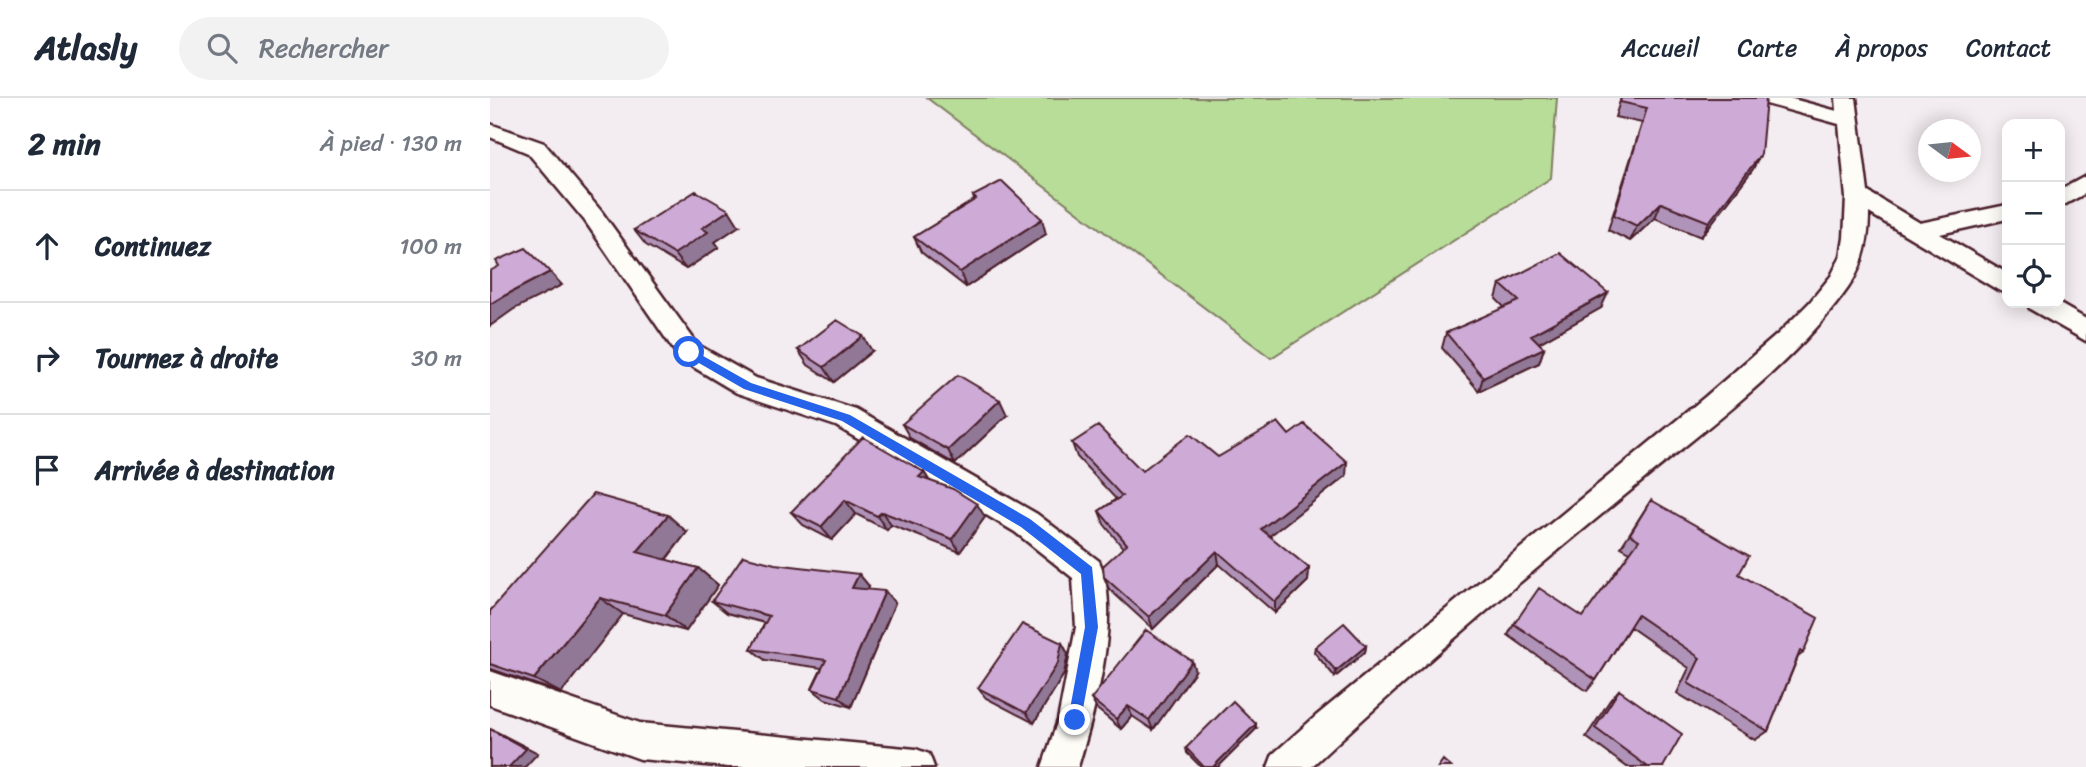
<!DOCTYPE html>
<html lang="fr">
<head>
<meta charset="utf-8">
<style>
  body { margin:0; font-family:Sriracha,sans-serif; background:#f2f2f3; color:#1f2937 }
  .controls { position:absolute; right:21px; top:21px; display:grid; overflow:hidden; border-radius:14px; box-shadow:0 4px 18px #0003 }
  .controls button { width:63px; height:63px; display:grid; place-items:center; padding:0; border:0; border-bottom:2px solid #e0e1e3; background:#fff; color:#1f2937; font:35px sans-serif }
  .compass { position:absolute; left:1428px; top:21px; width:63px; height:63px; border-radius:50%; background:#fff; box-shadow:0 4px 18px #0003; rotate:105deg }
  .stop { position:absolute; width:21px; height:21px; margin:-16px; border:5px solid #2563eb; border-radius:50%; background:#fff }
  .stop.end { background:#2563eb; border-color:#fff; box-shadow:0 2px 7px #0008 }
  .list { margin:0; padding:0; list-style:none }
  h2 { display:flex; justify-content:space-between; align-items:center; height:91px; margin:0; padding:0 28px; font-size:30px }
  h2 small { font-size:23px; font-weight:400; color:#747a83 }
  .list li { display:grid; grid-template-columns:46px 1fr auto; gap:21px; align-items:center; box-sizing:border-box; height:112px; padding:0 28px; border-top:2px solid #e0e1e3 }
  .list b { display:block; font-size:26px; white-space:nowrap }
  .list em { font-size:23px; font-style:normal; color:#747a83 }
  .icon { flex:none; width:38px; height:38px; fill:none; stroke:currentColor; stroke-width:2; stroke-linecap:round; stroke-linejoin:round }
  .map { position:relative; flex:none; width:1596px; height:669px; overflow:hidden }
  header { display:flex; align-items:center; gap:42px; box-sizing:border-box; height:98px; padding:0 35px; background:#fff; border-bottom:2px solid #e0e1e3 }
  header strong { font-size:33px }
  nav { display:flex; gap:38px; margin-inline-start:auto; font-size:24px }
  .search { width:490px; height:63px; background:#f2f2f3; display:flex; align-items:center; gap:18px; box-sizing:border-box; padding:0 24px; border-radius:38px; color:#747a83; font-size:26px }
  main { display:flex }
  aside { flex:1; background:#fff }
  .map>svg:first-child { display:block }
  .green { fill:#b7dd98; stroke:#807e62; stroke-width:2 }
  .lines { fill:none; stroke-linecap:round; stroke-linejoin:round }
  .minor-casing { stroke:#4a1f2b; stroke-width:5 }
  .minor { fill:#fdfcf7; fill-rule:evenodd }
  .wall { fill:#b093b8; stroke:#4a1f2b; stroke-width:2 }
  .shaded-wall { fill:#907896; stroke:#4a1f2b; stroke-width:2 }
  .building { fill:#cdabd6; stroke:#4a1f2b; stroke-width:2 }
  .route { fill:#2563eb }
</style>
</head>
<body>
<header>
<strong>Atlasly</strong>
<div class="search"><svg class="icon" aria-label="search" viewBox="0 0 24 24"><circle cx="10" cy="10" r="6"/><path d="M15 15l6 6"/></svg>Rechercher</div>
<nav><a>Accueil</a><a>Carte</a><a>À propos</a><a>Contact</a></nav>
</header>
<main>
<aside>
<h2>2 min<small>À pied · 130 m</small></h2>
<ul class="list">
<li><svg class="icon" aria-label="ahead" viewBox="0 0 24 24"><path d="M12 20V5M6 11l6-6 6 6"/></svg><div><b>Continuez</b></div><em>100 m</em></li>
<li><svg class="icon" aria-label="right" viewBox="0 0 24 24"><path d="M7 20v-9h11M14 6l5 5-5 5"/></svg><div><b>Tournez à droite</b></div><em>30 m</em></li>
<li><svg class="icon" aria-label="arrive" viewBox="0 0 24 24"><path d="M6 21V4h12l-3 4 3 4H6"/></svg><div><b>Arrivée à destination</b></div></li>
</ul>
</aside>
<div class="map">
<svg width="1596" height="669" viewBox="0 0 1596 669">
  <rect width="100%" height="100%" fill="#f3ecf0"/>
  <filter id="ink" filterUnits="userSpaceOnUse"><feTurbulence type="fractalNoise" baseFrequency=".0143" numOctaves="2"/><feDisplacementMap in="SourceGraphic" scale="14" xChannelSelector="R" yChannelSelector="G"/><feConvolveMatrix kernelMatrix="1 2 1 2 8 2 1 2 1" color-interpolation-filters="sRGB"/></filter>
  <g filter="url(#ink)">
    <path class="green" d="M437 0H1067L1061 80 781 260Z"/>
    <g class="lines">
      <g class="minor-casing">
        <path id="minor" d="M1266 0H1299L1347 13 1346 0H1366L1378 94 1430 125 1517 107V121L1450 136 1517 175V195L1508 192 1379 115C1379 142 1374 167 1358 190 1303 268 1219 327 1146 388 1036 478 925 572 821 669H778L783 656 826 618 1215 299 1288 236 1319 205 1341 178 1351 158 1354 140 1356 100 1349 26 1269 4Z
          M0 26 54 45 111 113 208 247 266 280 366 312 547 416 609 463C633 514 604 616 588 669H552L568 622 586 529 583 480 525 434 346 328 247 295 190 261 95 123 38 55 0 39Z
          M1596 78V95L1570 109V92Z
          M1537 205H1568L1596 221V243L1540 211Z
          M0 573 150 625 426 651 439 656 444 669H238L150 661 0 607Z"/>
      </g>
      <use href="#minor" class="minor"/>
    </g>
    <path class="wall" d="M1131 0H1276L1263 71 1211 139 1165 120 1140 143 1118 132 1152 25 1125 19Z
      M483 98 556 136 476 189 431 154 424 139 484 102Z
      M249 128 225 144 229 149 196 171 156 147 144 132Z
      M1010 186 1111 210 1049 245 1054 250 1049 265 989 293 952 250 956 235 1015 210 1006 201Z
      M308 252 382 253 344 284 318 267Z
      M517 317 465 366 420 340 412 326Z
      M799 337 856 378 779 438 819 470 818 483 785 515 729 466 663 531 619 491 614 479 633 450 614 426 609 413 626 401 587 359 582 345 652 373 728 359Z
      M434 374 439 382 495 419 470 454 401 427 397 432 366 416 342 442 313 427 301 414Z
      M1161 402 1249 476 1313 555 1308 559 1278 633 1265 642 1187 595 1199 570 1140 529 1106 582 1097 593 1018 537 1024 526 1093 519 1140 454 1131 449Z
      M197 434 176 462 208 470 228 487 196 533 133 516 71 595 1 571 0 572V513Z
      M379 488 378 491 405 505 361 609 335 601 322 591 332 570 275 562 261 551 275 525 237 515 222 503Z
      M572 545 578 556 574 576 544 625 496 600 488 590Z
      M876 548 875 554 845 579 824 554 825 549Z
      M705 573 663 632 642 618 631 631 607 611 601 601Z
      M1129 592 1173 669H1137L1096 639 1120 602Z
      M766 631 728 669H711L697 655 696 650Z"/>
    <path class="shaded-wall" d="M1271 56 1263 71 1211 139 1219 124Z
      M1171 105 1165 120 1140 143 1147 128Z
      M239 112 249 128 225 144 229 149 196 171 184 156 212 130Z
      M552 121 556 136 476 189 470 174Z
      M60 174 72 187 24 211 0 228V206L12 199Z
      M1118 195 1111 210 1036 252 1041 237Z
      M373 238 382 253 344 284 334 269Z
      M1054 250 1049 265 989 293 993 279Z
      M510 302 517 317 465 366 458 352Z
      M857 364 856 378 772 444 771 431Z
      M434 374 442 388 429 379Z
      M355 402 366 416 342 442 331 429Z
      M487 406 495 419 470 454 462 441Z
      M392 414 401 427 397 432 387 418Z
      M178 417 197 434 168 471 147 454Z
      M727 453 729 466 663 531 659 519Z
      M208 470 228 487 196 533 175 517Z
      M819 470 818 483 785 515V504Z
      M369 476 379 488 373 502 362 490Z
      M395 493 405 505 361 609 349 599Z
      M110 500 133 516 71 595 44 581Z
      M572 545 578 556 574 576 544 625 536 615Z
      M876 548 875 554 845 579 846 573Z
      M702 563 705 573 663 632 659 622Z
      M638 608 642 618 631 631 626 621Z
      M766 626V631L728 669H723Z
      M0 631 7 634 48 655 35 669H19Z"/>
    <path class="building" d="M1131 0H1276L1271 56 1219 124 1171 105 1147 128 1124 117 1157 10 1130 4Z
      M512 83 552 121 470 174 424 139 486 101 483 98Z
      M206 93 239 112 212 130 218 134 184 156 144 132Z
      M36 150 60 174 12 199 0 206V173L9 168 6 163Z
      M1070 155 1118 195 1041 237 1054 250 993 279 956 235 1029 203 1010 186Z
      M347 222 373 238 334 269 308 252Z
      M468 277 510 302 458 352 412 326Z
      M788 324 799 337 814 326 857 364 771 431 819 470 785 504 727 453 659 519 614 479 613 468 637 446 609 413 632 398 582 345 608 328 652 373 700 336 728 359Z
      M373 339 434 374 429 379 463 391 487 406 462 441 392 414 387 418 355 402 331 429 301 414Z
      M103 396 178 417 147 454 208 470 175 517 110 500 44 581 0 566V513Z
      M1161 402 1259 458 1249 476 1328 520 1313 555 1310 553 1278 633 1198 585 1210 560 1147 517 1106 582 1024 526 1049 490 1093 519 1149 442 1140 436Z
      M253 458 285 466 369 476 362 490 395 493 349 599 322 591 336 562 261 551 279 518 222 503Z
      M854 525 876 548 846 573 825 549Z
      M532 526 572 545 568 565 536 615 488 590Z
      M656 532 702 563 659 622 638 608 626 621 601 601Z
      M1129 592 1192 636 1173 669H1158L1105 630Z
      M743 603 766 626 723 669H714L696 650Z
      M0 631 36 651 19 669H0Z
      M953 662 961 669H948Z"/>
  </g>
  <path class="route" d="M199 250 261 285 360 317 540 421 602 469 608 529 590 627 585 629 578 622 595 529 591 476 531 429 352 323 254 291 195 257 193 254Z"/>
</svg>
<div class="controls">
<button>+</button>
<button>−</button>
<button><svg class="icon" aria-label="locate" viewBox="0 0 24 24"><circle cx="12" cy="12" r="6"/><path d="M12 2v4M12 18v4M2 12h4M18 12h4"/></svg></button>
</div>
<svg class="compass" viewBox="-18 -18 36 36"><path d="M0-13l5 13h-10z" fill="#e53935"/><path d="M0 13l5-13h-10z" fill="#747a83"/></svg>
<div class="stop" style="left:199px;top:254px"></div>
<div class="stop end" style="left:585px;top:622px"></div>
</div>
</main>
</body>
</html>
